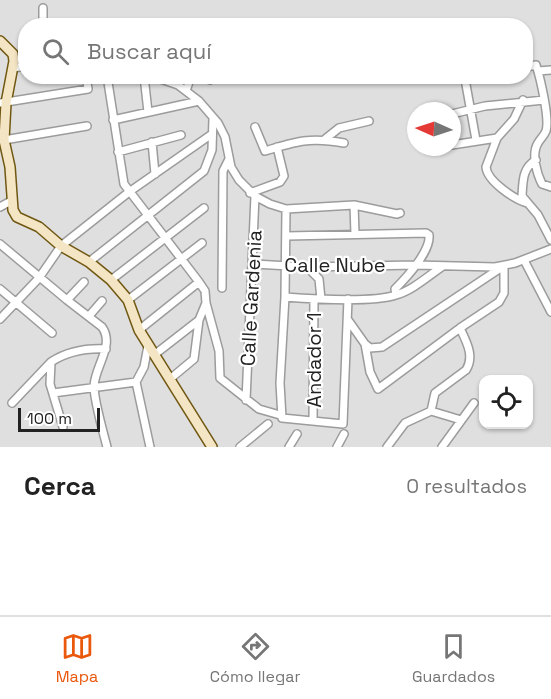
<!DOCTYPE html>
<html lang="es">
<head>
<meta charset="utf-8">
<style>
  body { margin:0; font-family:"Space Grotesk",sans-serif; background:#f6f6f6; color:#222 }
  .controls { position:absolute; right:18px; bottom:18px; display:grid; overflow:hidden; border-radius:12px; box-shadow:0 2px 4px #0004 }
  .controls button { width:54px; height:54px; display:grid; place-items:center; padding:0; border:0; border-bottom:2px solid #e0e0e0; background:#fff; color:#222; font:30px sans-serif }
  .compass { position:absolute; left:407px; top:102px; width:54px; height:54px; border-radius:50%; background:#fff; box-shadow:0 2px 4px #0004; rotate:273deg }
  .scale { position:absolute; left:18px; bottom:15px; width:82px; box-sizing:border-box; padding-left:6px; border:3px solid #222; border-top:0; font-size:16px; line-height:21px; white-space:nowrap; color:#222; -webkit-text-stroke:4px #fff; paint-order:stroke }
  .list { margin:0; padding:0; list-style:none }
  h2 { display:flex; justify-content:space-between; align-items:center; height:78px; margin:0; padding:0 24px; font-size:26px }
  h2 small { font-size:20px; font-weight:400; color:#767676 }
  .icon { flex:none; width:33px; height:33px; fill:none; stroke:currentColor; stroke-width:2; stroke-linecap:round; stroke-linejoin:round }
  .map { position:relative; flex:none; width:551px; height:447px; overflow:hidden }
  .search { position:absolute; background:#fff; box-shadow:0 2px 4px #0004; left:18px; right:18px; top:18px; height:66px; display:flex; align-items:center; gap:15px; box-sizing:border-box; padding:0 21px; border-radius:24px; color:#767676; font-size:22px }
  .sheet { height:168px; background:#fff }
  nav { display:flex; justify-content:space-around; align-items:center; box-sizing:border-box; height:84px; border-top:2px solid #e0e0e0; background:#fff; font-size:16px; color:#767676 }
  nav a { display:grid; justify-items:center; gap:3px }
  nav .on { color:#ea580c }
  .map>svg:first-child { display:block }
  .residential { fill:#e0dfdf; fill-rule:evenodd }
  .lines { fill:none; stroke-linecap:round; stroke-linejoin:round }
  .street-casing { stroke:#9c9c9c; stroke-width:10 }
  .secondary-casing { stroke:#705812; stroke-width:12 }
  .street { stroke:#fff; stroke-width:7 }
  .secondary { stroke:#f4e5c5; stroke-width:9 }
  .labels { text-anchor:middle; stroke-width:4.5; stroke-linejoin:round; paint-order:stroke }
  .street-label { font-size:20px; fill:#222; stroke:#fff }
</style>
</head>
<body>
<div class="map">
<svg width="551" height="447" viewBox="0 0 551 447">
  <rect width="100%" height="100%" fill="#f1ecea"/>
  <path class="residential" d="M0 0H551V447H0ZM26 26H526V76H26ZM416 111H452V147H416ZM484 380H528V424H484Z"/>
  <g class="lines">
    <g class="street-casing">
      <path id="street" d="M43 26V8
        M526 67 536 65C540 77 550 119 546 131 544 136 540 139 538 143 531 154 537 174 542 184L551 187
        M13 68 26 66
        M538 71 551 70
        M107 76 124 184 199 282 205 291 206 303 199 320 194 359 170 379
        M144 76 148 112
        M152 76 178 85 199 101 218 123 225 137 231 167 239 180 255 196 270 204 286 209 354 205 397 214 400 213
        M201 76 210 80
        M186 91 191 76
        M523 100 514 119 497 138 486 167C487 181 514 199 527 203
        M0 103 88 89 86 76
        M452 114 485 106 544 100
        M113 120 199 101
        M255 127 265 151C297 141 310 137 344 143
        M4 140 87 126
        M324 140 339 128 369 121
        M476 140 465 79 476 76
        M152 142 155 174
        M452 145 497 138
        M118 152 181 135
        M536 160C522 168 523 182 522 196L538 215 551 240
        M250 193 280 182 284 176 277 147
        M354 205 355 234
        M0 207 11 201
        M286 209 285 297 280 383 282 418 343 424 348 299
        M287 236 426 233 429 235C431 251 406 278 395 289L396 295
        M0 244 67 300 102 327C115 345 95 366 94 386 94 401 103 431 107 447
        M524 260 551 312
        M89 262 204 171 212 150 213 118
        M254 264 307 267 416 265 495 267 515 263 551 249
        M307 267 319 279 321 299
        M111 280 204 208
        M222 288 223 171 229 159
        M0 289 52 333
        M285 297C312 299 371 303 396 295 413 290 428 276 443 266
        M67 300 84 282
        M128 300 202 243
        M206 303 219 351 220 378 259 409 280 415
        M89 316 102 301
        M0 319 39 278 61 246 129 192 212 134
        M348 320 365 344 370 372 378 389 460 328 499 302 504 293V266
        M139 330 199 282
        M365 344 370 348 382 347 502 267
        M148 346 144 367 136 382 150 447
        M154 355 199 320
        M51 363 50 384 63 427
        M53 393 136 382
        M246 400 255 196
        M12 403 51 362C68 351 86 348 106 349
        M431 411 461 420
        M313 421 314 299
        M240 447 268 424
        M289 447 297 434
        M337 447 344 434
        M387 447 405 423 431 411 435 393 466 370C475 356 466 341 460 328
        M442 447 474 403"/>
    </g>
    <g class="secondary-casing">
      <path id="secondary" d="M0 41 13 54 14 61 6 103 4 140 10 167 13 210 17 217 39 227 61 246 89 262 111 280 128 300 139 330 212 447"/>
    </g>
    <use href="#street" class="street"/>
    <use href="#secondary" class="secondary"/>
  </g>
  <g class="labels">
    <g class="street-label">
      <text x="335" y="272">Calle Nube</text>
      <text transform="translate(251 298) rotate(-87)" y="7">Calle Gardenia</text>
      <text transform="translate(314 360) rotate(-90)" y="7">Andador 1</text>
    </g>
  </g>
</svg>
<div class="controls">
<button><svg class="icon" aria-label="locate" viewBox="0 0 24 24"><circle cx="12" cy="12" r="6"/><path d="M12 2v4M12 18v4M2 12h4M18 12h4"/></svg></button>
</div>
<svg class="compass" viewBox="-18 -18 36 36"><path d="M0-13l5 13h-10z" fill="#e53935"/><path d="M0 13l5-13h-10z" fill="#767676"/></svg>
<div class="scale">100 m</div>
<div class="search"><svg class="icon" aria-label="search" viewBox="0 0 24 24"><circle cx="10" cy="10" r="6"/><path d="M15 15l6 6"/></svg>Buscar aquí</div>
</div>
<section class="sheet">
<h2>Cerca<small>0 resultados</small></h2>
<ul class="list">
</ul>
</section>
<nav>
<a class="on"><svg class="icon" aria-label="map" viewBox="0 0 24 24"><path d="M3 6l6-2 6 2 6-2v14l-6 2-6-2-6 2zM9 4v14M15 6v14"/></svg>Mapa</a>
<a><svg class="icon" aria-label="directions" viewBox="0 0 24 24"><path d="M12 3l9 9-9 9-9-9zM9 14v-3h6M13 9l2 2-2 2"/></svg>Cómo llegar</a>
<a><svg class="icon" aria-label="saved" viewBox="0 0 24 24"><path d="M7 4h10v16l-5-4-5 4z"/></svg>Guardados</a>
</nav>
</body>
</html>
